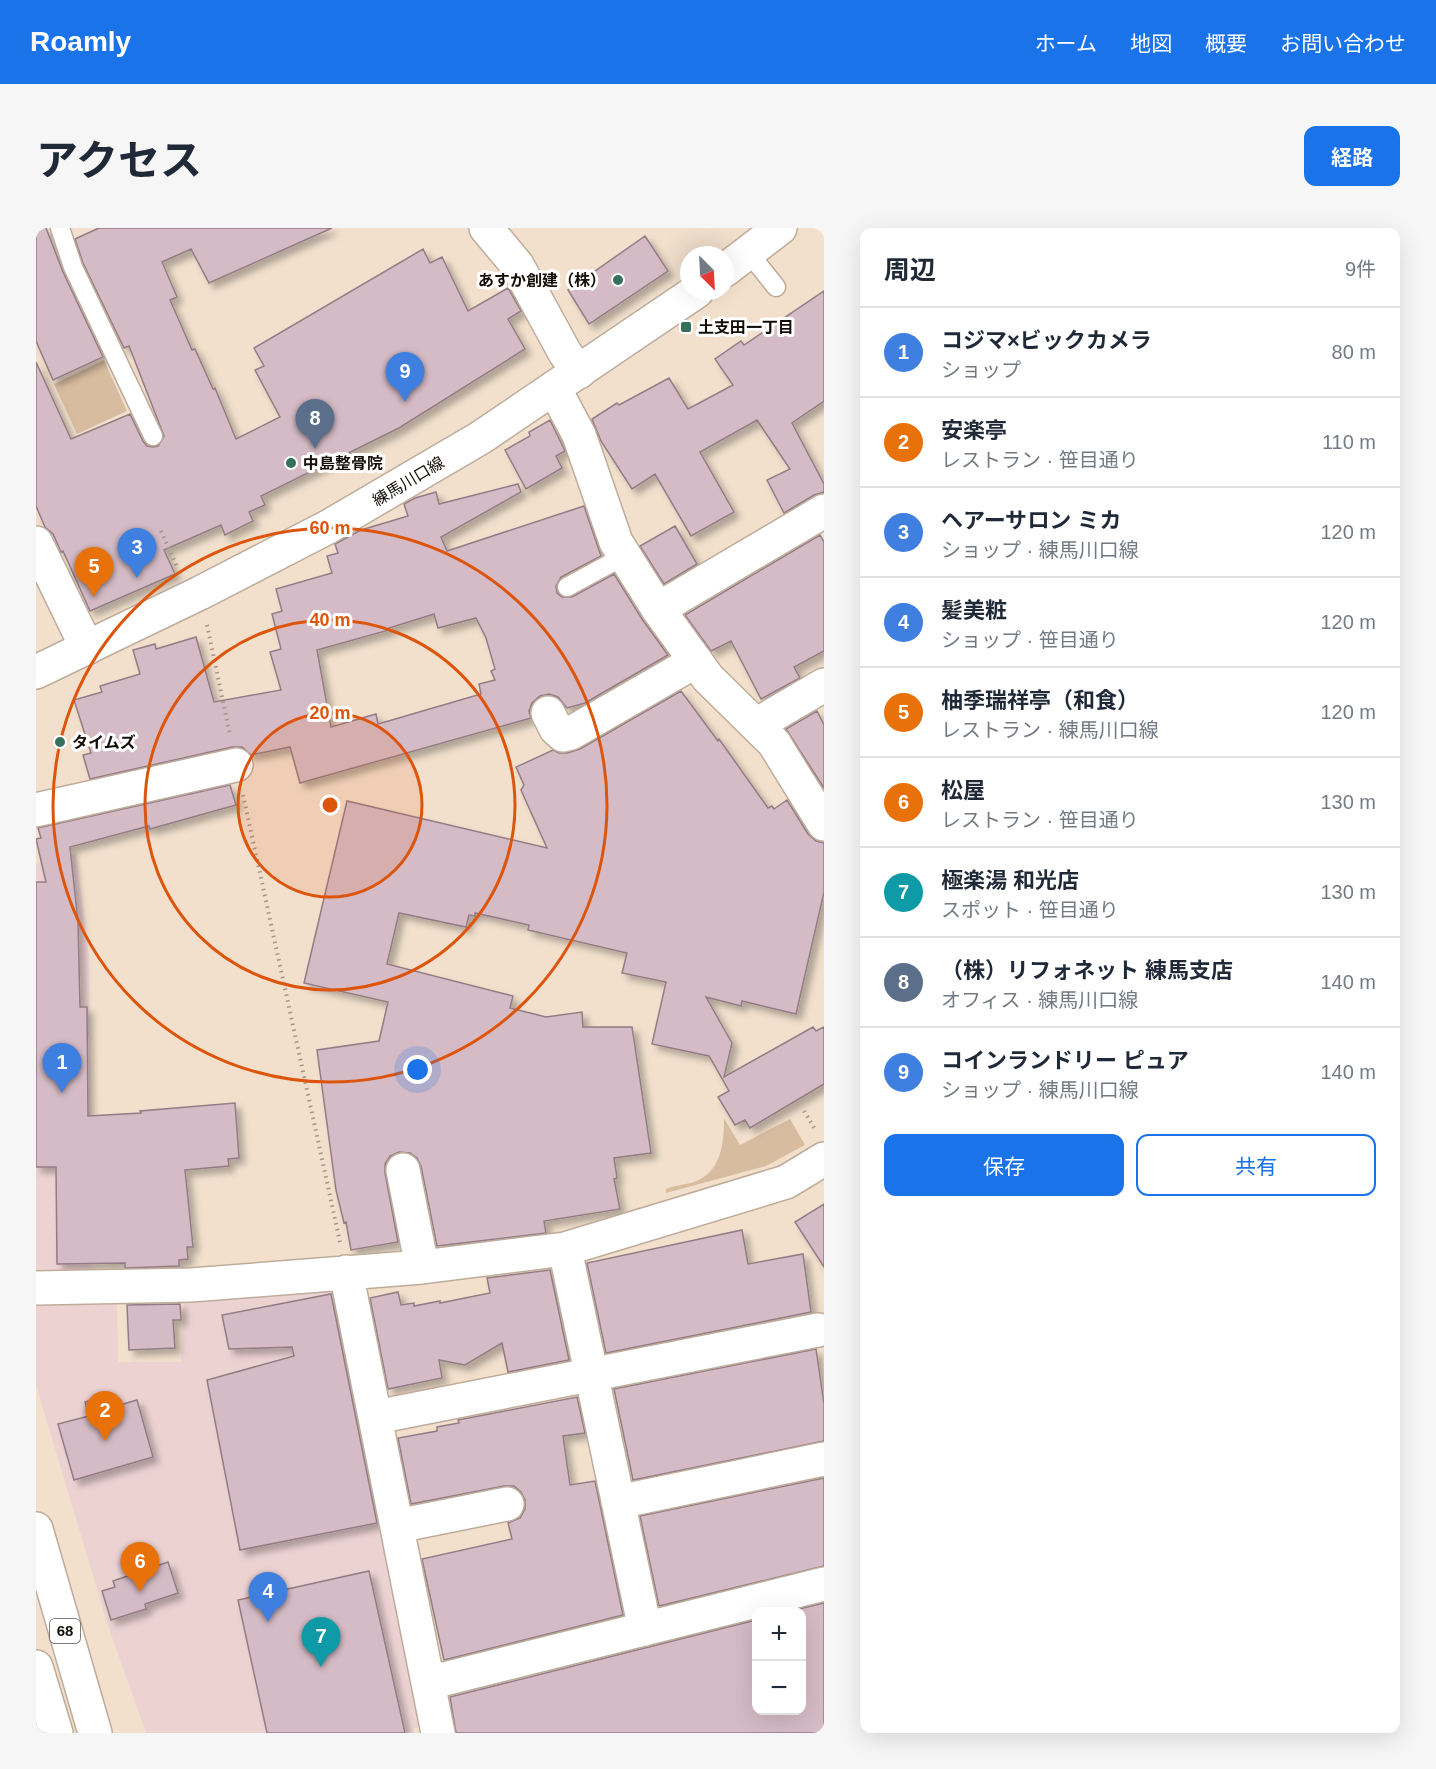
<!DOCTYPE html>
<html lang="ja">
<head>
<meta charset="utf-8">
<style>
  body { margin:0; font-family:Helvetica,"Noto Sans JP",sans-serif; background:#f6f6f7; color:#1f2937 }
  .controls { position:absolute; right:18px; bottom:18px; display:grid; overflow:hidden; border-radius:12px; box-shadow:0 6px 24px #0002 }
  .controls button { width:54px; height:54px; display:grid; place-items:center; padding:0; border:0; border-bottom:2px solid #e0e1e3; background:#fff; color:#1f2937; font:30px sans-serif }
  .compass { position:absolute; left:644px; top:18px; width:54px; height:54px; border-radius:50%; background:#fff; box-shadow:0 6px 24px #0002; rotate:156deg }
  .you { position:absolute; left:382px; top:842px; width:21px; height:21px; margin:-15px; border:4px solid #fff; border-radius:50%; background:#1a73e8; box-shadow:0 0 0 9px #1a73e833 }
  .badge { display:grid; place-items:center; width:39px; height:39px; border-radius:50%; background:#1a73e8; color:#fff; font-size:20px; font-weight:700 }
  .pin { position:absolute; translate:-50% -50px; filter:drop-shadow(0 2px 3px #0008) }
  .pin::after { content:''; position:absolute; top:32px; width:21px; height:18px; background:inherit; clip-path:polygon(0 0,100% 0,50% 100%) }
  .list { margin:0; padding:0; list-style:none }
  h2 { display:flex; justify-content:space-between; align-items:center; height:78px; margin:0; padding:0 24px; font-size:26px }
  h2 small { font-size:20px; font-weight:400; color:#747a83 }
  .list li { display:grid; grid-template-columns:39px 1fr auto; gap:18px; align-items:center; box-sizing:border-box; height:90px; padding:0 24px; border-top:2px solid #e0e1e3 }
  .list b { display:block; font-size:22px; white-space:nowrap }
  .list p { margin:0; font-size:20px; white-space:nowrap; color:#747a83 }
  .list em { font-size:20px; font-style:normal; color:#747a83 }
  .actions { display:flex; gap:12px; padding:18px 24px }
  .actions a { flex:1; padding:14px 0; border:2px solid #1a73e8; border-radius:12px; text-align:center; font-size:21px; color:#1a73e8 }
  .actions .main { background:#1a73e8; color:#fff }
  .map { position:relative; flex:none; width:788px; height:1505px; overflow:hidden; border-radius:12px }
  header { display:flex; align-items:center; gap:36px; box-sizing:border-box; height:84px; padding:0 30px; background:#1a73e8; color:#fff }
  header strong { font-size:28px }
  nav { display:flex; gap:33px; margin-inline-start:auto; font-size:21px }
  .intro { display:flex; align-items:center; justify-content:space-between; box-sizing:border-box; height:144px; padding:0 36px }
  h1 { margin:0; font-size:42px }
  .button { padding:15px 27px; border-radius:12px; background:#1a73e8; color:#fff; font-size:21px; font-weight:700 }
  main { display:flex; gap:36px; padding:0 36px }
  aside { flex:1; background:#fff; border-radius:12px; box-shadow:0 6px 24px #0002 }
  .map>svg:first-child { display:block }
  .commercial { fill:#edd2d2 }
  .green { fill:#d8bca0 }
  .building { fill:#d5bbc5; stroke:#947c85; stroke-width:1.5; fill-rule:evenodd; filter:url(#shadow) }
  .lines { fill:none; stroke-linecap:round; stroke-linejoin:round }
  .lane-casing { stroke:#beac9b; stroke-width:21 }
  .street-casing { stroke:#beac9b; stroke-width:36 }
  .primary-casing { stroke:#beac9b; stroke-width:36 }
  .path { stroke:#a49687; stroke-width:4; stroke-dasharray:1.5 4.5; stroke-linecap:butt }
  .lane { stroke:#fff; stroke-width:18 }
  .street { stroke:#fff; stroke-width:33 }
  .primary { stroke:#fff; stroke-width:33 }
  .ring { fill:none; stroke:#dd550c; stroke-width:3 }
  .poi-dot { fill:#34705b; stroke:#fff; stroke-width:2 }
  .labels { text-anchor:middle; stroke-width:6; stroke-linejoin:round; paint-order:stroke }
  .shield { fill:#fff; stroke:#5a5651; stroke-width:1.5 }
  .shield-label { font-size:15px; font-weight:bold; fill:#130d07 }
  .poi-label { font-size:16px; font-weight:bold; fill:#130d07; stroke:#fff; text-anchor:start }
  .street-label { font-size:16px; fill:#130d07; stroke:#fff }
  .centre { fill:#dd550c; stroke:#fff; stroke-width:3 }
  .ring-label { font-size:18px; text-anchor:middle; font-weight:bold; fill:#dd550c; stroke:#fff; stroke-width:6; stroke-linejoin:round; paint-order:stroke }
</style>
</head>
<body>
<header>
<strong>Roamly</strong>
<nav><a>ホーム</a><a>地図</a><a>概要</a><a>お問い合わせ</a></nav>
</header>
<div class="intro"><h1>アクセス</h1><a class="button">経路</a></div>
<main>
<div class="map">
<svg width="788" height="1505" viewBox="0 0 788 1505">
  <defs>
    <filter id="shadow"><feDropShadow dx="5.5" dy="5.5" stdDeviation="3" flood-color="#0004"/></filter>
  </defs>
  <rect width="100%" height="100%" fill="#f2e0cd"/>
  <path class="commercial" d="M40 626 53 728 57 1049 0 1050V636Z
    M298 1060 393 1496 377 1500 378 1505H110L73 1401 0 1157V1075H81L82 1134H145L148 1072Z"/>
  <path class="green" d="M68 132 91 183 41 206 18 156Z
    M688 890 704 917 754 891 769 917 730 938 630 965V961C639 957 649 957 658 954 686 944 688 914 688 890Z"/>
  <path class="building" d="M0 0H10L27 44 67 129 17 152 0 113Z
    M63 0H296L173 55 155 21 126 34 141 69 134 72 156 122 159 121 177 161 179 160 200 211 244 189 219 142 228 138 218 120 387 21 394 35 406 29 432 83 472 60 485 83 472 91 489 121 363 200 225 268 229 277 213 284 217 293 189 307 185 297 128 322 139 346 54 383 27 323 25 324 17 306 9 299 0 278V134L35 211 94 186 107 213 111 218 117 219 122 218 128 208 93 118 88 120 47 35 39 11Z
    M609 8 632 43 553 96 532 62Z
    M788 63V173L756 195 788 256V264L778 267 748 285 731 252 754 241 721 192 664 224 698 284 655 308 619 246 596 261 565 213 556 191 581 175 583 177 633 150 652 181 697 157 679 131 705 113 708 117Z
    M514 192 529 223 520 228 526 240 490 261 469 222 494 208 493 204Z
    M482 256 485 264 405 309 411 323 548 278 565 328 525 349 520 358 521 365 526 369H536L578 346 606 391 632 427 549 475 531 480 522 469 513 466 504 468 496 475 493 483 495 490 264 555 254 519 215 527 206 519H196L54 551 47 527 55 525 38 472 66 464 64 458 104 446 97 422 119 416 120 421 160 409 178 474 245 462 234 424 245 421 236 386 246 383 240 361 296 345 291 328 302 325 299 316 325 302 372 288 368 276 379 270 400 264 403 276ZM398 386 402 400 440 390 450 410 459 441 455 443 459 452 443 456 445 466 342 496 340 486 295 499 281 422 353 402V400Z
    M639 298 661 336 628 356 604 318Z
    M784 307 788 314V423L758 439 764 450 725 471 695 413 675 423 649 387Z
    M645 463 682 513 683 511 732 580 736 578 738 581 751 572 772 606 780 613 788 615V664L760 786 706 773 705 778 670 769 696 815 688 849 777 799 780 803 788 799V856L714 900 709 892 699 897 682 869 693 863 673 828 616 816 630 754 586 745 591 725 492 702 493 697 439 685V688L433 687 430 699 363 685 351 736 477 768 474 780 510 789 546 784 547 799H596L615 925 578 930 581 950 578 951 584 981 508 993 510 1005 401 1018 385 938 381 930 374 925 363 924 354 928 349 936V945L362 1014 315 1022 310 994 308 995 300 962 281 822 343 813 352 774 268 755 311 573 511 620 485 562 488 557 480 539 517 522 523 525H531L544 521Z
    M781 483 788 497V560L750 501Z
    M194 557 200 577 114 601 113 598 34 619 42 694 44 779H51L52 888 105 885 104 883 199 875 203 930 192 931 193 938 149 942 157 1019H151L152 1031 143 1032V1038L89 1040V1035L21 1036 20 939H0V654H10L0 611 5 610 2 600Z
    M788 976V1039L759 994Z
    M706 1002 712 1036 767 1026 775 1084 570 1125 551 1035Z
    M514 1042 533 1132 472 1144 466 1115 429 1137 403 1132 406 1150 352 1161 334 1070 362 1064 365 1077 378 1075V1078L404 1073V1075L454 1065 451 1050Z
    M295 1066 341 1295 204 1322 171 1152 258 1128 256 1119 193 1121 186 1087Z
    M144 1076 145 1092H137L139 1120 93 1122 91 1077Z
    M780 1121 788 1176V1213L597 1252 578 1161Z
    M73 1167 77 1179 101 1172 117 1229 38 1252 22 1196 53 1188 49 1174Z
    M541 1169 549 1205 527 1208 534 1257 559 1253 587 1387 408 1432 386 1331 476 1311 472 1295 484 1290 489 1281V1272L485 1264 478 1258H468L375 1276 362 1210 401 1203V1199L423 1195 422 1192Z
    M788 1250V1338L623 1378 604 1288Z
    M132 1334 142 1365 109 1376 110 1381 75 1392 66 1363 79 1359 77 1353Z
    M333 1343 369 1505H231L202 1372Z
    M788 1375V1505H420L414 1469 720 1392V1482H765V1383H755Z"/>
  <g class="lines">
    <g class="lane-casing">
      <path id="lane" d="M24 0 37 39 117 208
        M713 25 740 59
        M531 359 588 328"/>
    </g>
    <g class="street-casing">
      <path id="street" d="M450 0 481 37 529 125 543 144
        M518 160 543 207 580 314 622 381 672 450 738 515 788 596
        M0 315 51 420
        M622 381 788 283
        M512 485 520 501 527 507 535 505 660 433
        M720 497 788 457
        M0 582 200 537
        M367 942 386 1039
        M529 1021 609 1401
        M310 1044 402 1505
        M0 1060 155 1057 386 1039 529 1021 750 954 788 931
        M340 1189 782 1102
        M582 1274 788 1231
        M361 1298 471 1276
        M392 1455 788 1356"/>
    </g>
    <g class="primary-casing">
      <path id="primary" d="M689 42 744 0
        M0 444 164 365 292 299 444 210 661 63
        M0 1301 59 1505
        M0 1439 20 1505"/>
    </g>
    <path class="path" d="M125 303 142 341
      M171 397 194 507
      M207 567 304 1014
      M768 883 780 903"/>
    <use href="#lane" class="lane"/>
    <use href="#street" class="street"/>
    <use href="#primary" class="primary"/>
  </g>
  <circle cx="294" cy="577" r="92" fill="#dd550c" fill-opacity=".12"/>
  <g class="ring">
    <circle cx="294" cy="577" r="92"/>
    <circle cx="294" cy="577" r="185"/>
    <circle cx="294" cy="577" r="277"/>
  </g>
  <g class="poi-dot">
    <circle cx="582" cy="52" r="6"/>
    <rect x="644" y="93" width="12" height="12" rx="3"/>
    <circle cx="255" cy="235" r="6"/>
    <circle cx="24" cy="514" r="6"/>
  </g>
  <g class="labels">
    <rect class="shield" x="14" y="1391" width="30" height="24" rx="4.5"/>
    <g class="shield-label">
      <text x="29" y="1408">68</text>
    </g>
    <g class="poi-label">
      <text x="570" y="58" text-anchor="end">あすか創建（株）</text>
      <text x="662" y="105">土支田一丁目</text>
      <text x="267" y="241">中島整骨院</text>
      <text x="36" y="520">タイムズ</text>
    </g>
    <g class="street-label">
      <text transform="translate(372 253) rotate(-31)" y="6">練馬川口線</text>
    </g>
  </g>
  <circle cx="294" cy="577" r="9" class="centre"/>
  <g class="ring-label">
    <text x="294" y="306">60 m</text>
    <text x="294" y="398">40 m</text>
    <text x="294" y="491">20 m</text>
  </g>
</svg>
<div class="controls">
<button>+</button>
<button>−</button>
</div>
<svg class="compass" viewBox="-18 -18 36 36"><path d="M0-13l5 13h-10z" fill="#e53935"/><path d="M0 13l5-13h-10z" fill="#747a83"/></svg>
<div class="you"></div>
<div class="pin badge" style="left:26px;top:865px;background:#3f7fe0">1</div>
<div class="pin badge" style="left:69px;top:1213px;background:#e8710a">2</div>
<div class="pin badge" style="left:101px;top:350px;background:#3f7fe0">3</div>
<div class="pin badge" style="left:232px;top:1394px;background:#3f7fe0">4</div>
<div class="pin badge" style="left:58px;top:369px;background:#e8710a">5</div>
<div class="pin badge" style="left:104px;top:1364px;background:#e8710a">6</div>
<div class="pin badge" style="left:285px;top:1439px;background:#0f9aa8">7</div>
<div class="pin badge" style="left:279px;top:221px;background:#5c6f8a">8</div>
<div class="pin badge" style="left:369px;top:174px;background:#3f7fe0">9</div>
</div>
<aside>
<h2>周辺<small>9件</small></h2>
<ul class="list">
<li><span class="badge" style="background:#3f7fe0">1</span><div><b>コジマ×ビックカメラ</b><p>ショップ</p></div><em>80 m</em></li>
<li><span class="badge" style="background:#e8710a">2</span><div><b>安楽亭</b><p>レストラン · 笹目通り</p></div><em>110 m</em></li>
<li><span class="badge" style="background:#3f7fe0">3</span><div><b>ヘアーサロン ミカ</b><p>ショップ · 練馬川口線</p></div><em>120 m</em></li>
<li><span class="badge" style="background:#3f7fe0">4</span><div><b>髪美粧</b><p>ショップ · 笹目通り</p></div><em>120 m</em></li>
<li><span class="badge" style="background:#e8710a">5</span><div><b>柚季瑞祥亭（和食）</b><p>レストラン · 練馬川口線</p></div><em>120 m</em></li>
<li><span class="badge" style="background:#e8710a">6</span><div><b>松屋</b><p>レストラン · 笹目通り</p></div><em>130 m</em></li>
<li><span class="badge" style="background:#0f9aa8">7</span><div><b>極楽湯 和光店</b><p>スポット · 笹目通り</p></div><em>130 m</em></li>
<li><span class="badge" style="background:#5c6f8a">8</span><div><b>（株）リフォネット 練馬支店</b><p>オフィス · 練馬川口線</p></div><em>140 m</em></li>
<li><span class="badge" style="background:#3f7fe0">9</span><div><b>コインランドリー ピュア</b><p>ショップ · 練馬川口線</p></div><em>140 m</em></li>
</ul>
<div class="actions"><a class="main">保存</a><a>共有</a></div>
</aside>
</main>
</body>
</html>
